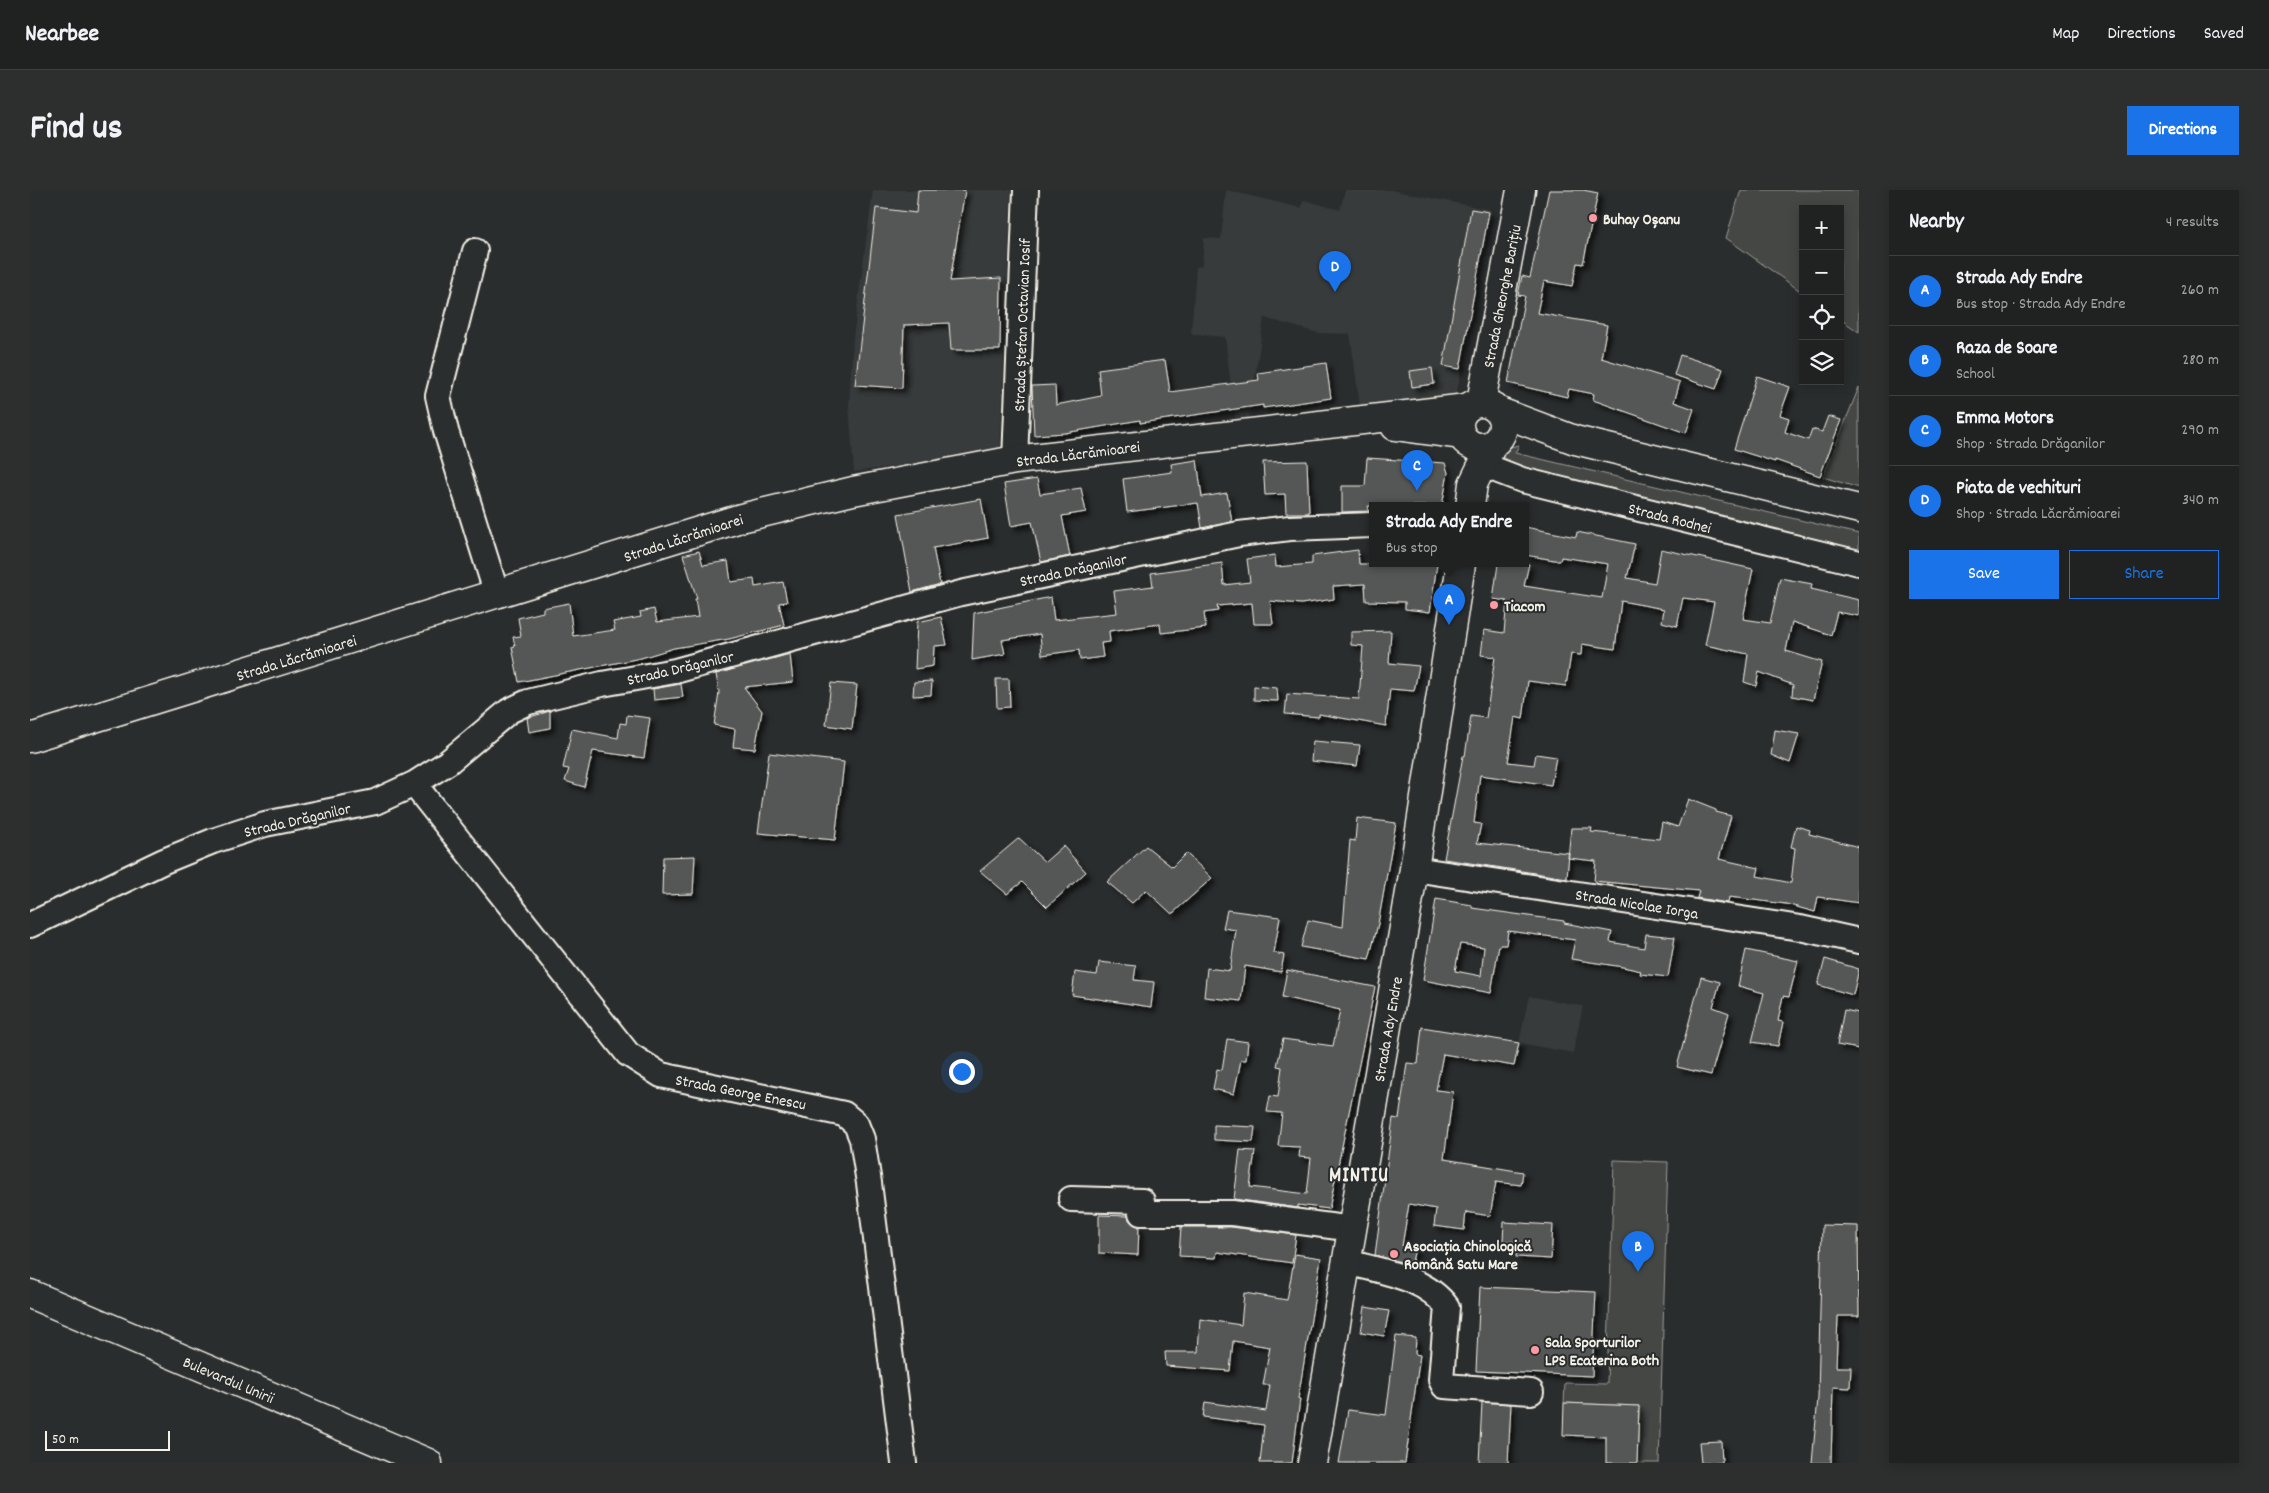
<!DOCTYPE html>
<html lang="en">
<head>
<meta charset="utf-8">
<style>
  body { margin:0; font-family:Dekko,sans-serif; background:#2d2f2f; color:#f1f3f6 }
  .controls { position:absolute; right:15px; top:15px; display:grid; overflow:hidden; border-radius:0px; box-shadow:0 2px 12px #0003 }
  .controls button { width:45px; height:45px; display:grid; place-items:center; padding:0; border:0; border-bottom:1px solid #3d3f40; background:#202222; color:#f1f3f6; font:25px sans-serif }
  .scale { position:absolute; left:15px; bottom:12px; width:125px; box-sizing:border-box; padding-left:5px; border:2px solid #f4f1e8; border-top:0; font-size:14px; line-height:18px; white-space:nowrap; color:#f4f1e8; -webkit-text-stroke:4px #2a2d2e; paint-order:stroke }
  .you { position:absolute; left:931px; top:881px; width:18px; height:18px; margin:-12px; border:4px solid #fff; border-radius:50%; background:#1a73e8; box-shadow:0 0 0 8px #1a73e833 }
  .badge { display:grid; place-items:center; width:32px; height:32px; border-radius:50%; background:#1a73e8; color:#fff; font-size:16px; font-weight:700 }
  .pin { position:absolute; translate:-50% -41px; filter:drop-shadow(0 1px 2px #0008) }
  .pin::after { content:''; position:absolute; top:26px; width:18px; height:15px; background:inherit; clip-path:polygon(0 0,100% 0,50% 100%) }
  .popup { position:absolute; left:1339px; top:312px; width:160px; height:65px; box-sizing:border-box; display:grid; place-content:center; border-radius:0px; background:#202222; filter:drop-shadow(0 1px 4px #0005); font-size:16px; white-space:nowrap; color:#a2a4a5 }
  .popup b { font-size:19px; color:#f1f3f6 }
  .popup::after { content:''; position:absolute; left:50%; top:100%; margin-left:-10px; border:10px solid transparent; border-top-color:#202222 }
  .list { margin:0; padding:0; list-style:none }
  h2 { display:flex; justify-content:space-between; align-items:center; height:65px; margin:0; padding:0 20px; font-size:21px }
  h2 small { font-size:16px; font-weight:400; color:#a2a4a5 }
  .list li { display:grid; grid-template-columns:32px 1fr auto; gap:15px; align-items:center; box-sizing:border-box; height:70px; padding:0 20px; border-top:1px solid #3d3f40 }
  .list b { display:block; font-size:19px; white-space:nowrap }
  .list p { margin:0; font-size:16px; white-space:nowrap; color:#a2a4a5 }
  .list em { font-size:16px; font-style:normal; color:#a2a4a5 }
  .actions { display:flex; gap:10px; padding:15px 20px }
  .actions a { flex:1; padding:11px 0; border:1px solid #1a73e8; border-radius:0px; text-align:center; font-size:18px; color:#1a73e8 }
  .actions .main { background:#1a73e8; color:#fff }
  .icon { flex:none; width:28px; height:28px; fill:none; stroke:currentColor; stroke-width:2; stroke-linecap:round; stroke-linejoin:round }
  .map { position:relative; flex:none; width:1829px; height:1273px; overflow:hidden; border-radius:0px }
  header { display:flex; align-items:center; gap:30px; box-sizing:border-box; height:70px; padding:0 25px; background:#202222; border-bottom:1px solid #3d3f40 }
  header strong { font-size:24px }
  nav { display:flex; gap:28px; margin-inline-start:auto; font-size:18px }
  .intro { display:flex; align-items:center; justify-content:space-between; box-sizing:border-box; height:120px; padding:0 30px }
  h1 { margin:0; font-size:35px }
  .button { padding:12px 22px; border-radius:0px; background:#1a73e8; color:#fff; font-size:18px; font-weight:700 }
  main { display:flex; gap:30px; padding:0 30px }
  aside { flex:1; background:#202222; border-radius:0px; box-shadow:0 2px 12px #0003 }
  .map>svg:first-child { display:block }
  .built { fill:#373a3a }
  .green { fill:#444645; stroke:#9c9c96 }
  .building { fill:#555756; stroke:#f4f1e8; fill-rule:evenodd; filter:url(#shadow) }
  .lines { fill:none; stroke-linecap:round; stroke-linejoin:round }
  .minor-casing { stroke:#f4f1e8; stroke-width:28 }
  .major-casing { stroke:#f4f1e8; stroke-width:31 }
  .minor { stroke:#2a2d2e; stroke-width:24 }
  .major { stroke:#2a2d2e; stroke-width:28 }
  .poi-dot { fill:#ff9aa2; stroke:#2a2d2e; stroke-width:2 }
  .labels { text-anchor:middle; stroke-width:4; stroke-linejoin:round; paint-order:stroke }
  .poi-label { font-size:16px; font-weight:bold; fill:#f4f1e8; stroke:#2a2d2e; text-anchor:start }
  .street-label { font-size:16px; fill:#f4f1e8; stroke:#2a2d2e }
  .district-label { font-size:21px; font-weight:bold; letter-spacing:1px; fill:#f4f1e8; stroke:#2a2d2e }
</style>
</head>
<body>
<header>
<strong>Nearbee</strong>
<nav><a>Map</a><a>Directions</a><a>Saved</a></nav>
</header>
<div class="intro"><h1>Find us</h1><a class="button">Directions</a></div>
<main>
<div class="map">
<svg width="1829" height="1273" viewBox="0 0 1829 1273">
  <defs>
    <filter id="shadow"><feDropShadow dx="4.5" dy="4.5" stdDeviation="2.5" flood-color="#0009"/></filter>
  </defs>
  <rect width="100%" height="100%" fill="#2a2d2e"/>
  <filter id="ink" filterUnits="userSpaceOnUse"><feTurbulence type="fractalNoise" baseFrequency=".02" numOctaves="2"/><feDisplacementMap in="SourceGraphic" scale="10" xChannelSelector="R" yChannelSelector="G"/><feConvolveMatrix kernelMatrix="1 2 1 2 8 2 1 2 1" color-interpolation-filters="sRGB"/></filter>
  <g filter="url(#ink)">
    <path class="built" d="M843 0H981L970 262 824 282 819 215 823 148Z
      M1196 0 1271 18 1274 10 1310 20 1315 0H1361L1461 20 1426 207 1330 216 1320 144 1288 143 1234 128 1219 227 1205 229 1195 147 1161 144 1166 77 1172 76 1174 48 1191 49Z
      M1499 806 1553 816 1543 863 1489 853Z"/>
    <path class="green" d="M1711 0H1829V142L1810 129V19H1773V103L1696 48Z
      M1829 197V298L1793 287Z
      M1489 255 1485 263 1829 344V360L1471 273 1476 258Z
      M1584 970 1638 972 1629 1273H1607L1609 1216 1534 1213 1535 1193 1577 1194Z"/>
    <path class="building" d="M888 0H935L920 91 971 88 970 160H921L919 133 874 135 872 198 825 195 846 18 886 23Z
      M1519 0H1553L1568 3 1553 74 1547 73 1542 96 1514 91 1507 123 1577 135 1571 168 1650 192 1644 212 1664 219 1656 243 1563 210 1564 204 1539 199 1537 207 1478 193 1495 106 1488 105 1492 86 1500 88Z
      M1441 19 1459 22 1430 179 1413 176Z
      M1650 165 1693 179 1686 199 1644 185Z
      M1135 170 1140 202 1229 190 1228 183 1296 173 1301 208 1233 218V215L1110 233V230L1035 243 1004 245 1002 196 1025 195 1026 215 1071 206 1068 179Z
      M1402 178 1404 194 1382 197 1380 181Z
      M1727 186 1760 197 1750 225 1759 228 1755 242 1778 250 1782 239 1792 242 1798 226 1811 230 1790 286 1745 270V272L1704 259Z
      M1337 268 1415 273 1418 283 1412 316H1338L1339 321 1312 322V296H1335Z
      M1167 270 1172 307 1197 303 1202 332 1172 338 1168 313 1097 322 1093 289 1142 282 1141 274Z
      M1277 271 1279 323H1256L1255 304 1235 305 1233 272Z
      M1007 289 1010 304 1051 298 1056 322 1032 326 1040 366 1011 372 1002 332 981 336 974 294Z
      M951 309 958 348 903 358 910 394 882 402 868 324Z
      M1495 337 1546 347 1547 342 1605 354 1597 388 1625 393 1631 359 1723 379 1713 429 1740 433 1750 388 1782 394 1781 399 1829 410V426L1807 422 1801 445 1762 432 1756 461 1792 472 1783 510 1762 506 1763 495 1729 482 1726 496 1714 492 1718 464 1675 455 1684 412 1653 408 1647 436 1632 432 1634 419 1591 411 1585 459 1552 454 1551 465 1541 464 1536 496 1498 491 1493 529 1485 527 1478 572 1504 575 1506 564 1526 567 1521 595 1450 585 1444 633 1451 634 1447 653 1539 663 1537 688 1414 669 1433 566H1435L1441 526 1456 528 1465 467 1451 465 1454 440 1474 443 1477 411 1463 409 1468 374H1499L1494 396 1572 408 1578 374 1531 367 1530 371 1495 365Z
      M1328 360 1329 374H1407L1400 422 1375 419V412L1336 411 1335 394 1303 396 1304 409 1271 414 1240 411 1243 434H1224L1222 413 1187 416 1188 421 1174 423 1176 438 1131 443 1130 434 1079 441 1080 452 1071 453 1073 467 1050 470 1049 460 1012 465 1010 444 972 450 975 464 942 470 944 423 1021 407 1024 430 1087 423 1084 401 1123 396 1121 383 1192 373 1194 395 1220 392 1217 369 1245 365 1246 377 1282 374V366Z
      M669 361 673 375 698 371 701 392 724 389 725 397 753 392 757 412 749 413 754 435 699 449 644 458 611 468 489 492 482 457 485 456 483 447 491 446 488 428 513 422V418L539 413 543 446 585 440 583 432 611 427 610 422 624 419 627 432 668 427 665 409H667L653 365Z
      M911 427 917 455 904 456 903 476 885 479 887 432Z
      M1361 441 1359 473 1389 476 1384 501 1360 499 1356 536 1289 524V527L1255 524 1257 504 1329 509 1333 456 1321 455V442Z
      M760 464 763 492 714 497 732 521 725 559 703 557 705 539 684 535 689 502 686 484Z
      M966 489H979L980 517 967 518Z
      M902 491 901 505 883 506 884 492Z
      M801 493 827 495 822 539 796 535Z
      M651 494 653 507 624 510 623 499Z
      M1224 496 1247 498 1248 511 1224 510Z
      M520 521V538L499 542 497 528Z
      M597 525 620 528 614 568 563 561 554 597 535 591 539 579 533 578 542 539 588 548 590 533 596 534Z
      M1745 540 1769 544 1760 573 1741 565Z
      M1283 551 1330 555 1327 576 1281 571Z
      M739 563 814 572 805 650 728 643Z
      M1658 609 1686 620V622L1701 626 1689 669 1729 678 1727 686 1761 693 1765 658 1761 657 1766 636 1780 640 1779 644 1829 657V713L1788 707 1785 722 1756 714 1699 707 1698 713 1667 708 1669 701 1564 691 1566 671 1538 668 1541 638H1562L1561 642 1629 649 1632 632 1648 637Z
      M1327 628 1366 633 1348 734 1339 769 1271 757 1278 730 1313 737 1320 650 1325 651Z
      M989 648 1015 672 1033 656 1056 682 1017 717 992 692 977 704 950 681Z
      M1116 656 1142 677 1156 663 1182 688 1142 724 1116 700 1102 713 1077 692Z
      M665 666 663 704 632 705 633 667Z
      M1406 709 1442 715V718L1534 731V733L1582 742 1580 752 1614 758 1616 744 1645 747 1638 787 1610 784 1611 781 1593 777 1541 769 1545 750 1478 741 1476 755H1469L1461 803 1393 790ZM1430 754 1454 757 1451 786 1425 781Z
      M1197 720 1250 727 1244 763 1254 765 1251 782 1215 776 1211 811 1174 807 1177 778 1200 781 1206 740 1193 738Z
      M1716 760 1768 771 1759 807 1753 806 1748 831 1753 832 1748 856 1722 852 1734 803 1708 796Z
      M1795 769 1829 779 1823 805 1788 795Z
      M1069 772 1106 776 1104 790 1124 792 1121 817 1042 805 1045 782 1067 785Z
      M1257 780 1345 797 1299 1019 1268 1015V1018L1204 1009 1210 960 1225 961 1220 997 1277 1004 1281 968 1269 967 1270 957 1248 956 1252 923 1237 922 1240 906 1248 907 1252 877 1247 876 1253 849 1303 856 1310 820 1252 807Z
      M1671 787 1690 792 1683 817 1699 823 1681 885 1647 877Z
      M1814 820 1829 823V859L1807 855Z
      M1392 837 1489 853 1484 876 1413 864 1406 900 1423 902 1414 969 1493 982 1491 995 1466 992 1460 1026 1436 1022 1434 1040 1404 1036 1406 1019 1379 1014 1372 1056 1385 1058 1382 1072 1372 1070 1371 1072 1345 1065 1363 928 1369 929 1377 873 1388 874Z
      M1197 849 1218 852 1216 870H1211L1204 904 1183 899 1187 879 1192 880Z
      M1184 935 1225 937 1223 952 1184 950Z
      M1069 1025 1098 1026 1103 1034 1109 1036 1108 1065 1069 1063Z
      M1474 1032 1523 1035 1521 1069 1486 1067 1487 1052 1473 1051Z
      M1792 1035 1828 1036 1829 1126H1808L1806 1177H1821L1820 1198 1803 1197 1801 1273H1782L1788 1208Z
      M1151 1037H1201L1266 1045 1262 1073 1187 1062 1186 1068 1149 1066Z
      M1265 1064 1291 1068 1268 1209H1270L1262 1273H1230L1234 1235 1173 1227 1175 1212 1236 1221 1240 1195H1233L1240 1157 1203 1151 1200 1181 1136 1176 1135 1162H1168L1170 1129 1211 1135 1214 1103 1257 1110Z
      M1450 1097 1566 1102 1562 1186 1446 1181Z
      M1335 1117 1359 1121 1354 1146 1331 1142Z
      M1366 1146 1386 1148 1385 1164 1390 1165 1375 1273H1309L1318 1220 1356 1225Z
      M1452 1212 1481 1214 1478 1273H1449Z
      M1534 1213 1609 1216 1607 1273H1576V1247L1533 1245Z
      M1691 1251 1692 1273H1671L1669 1252Z"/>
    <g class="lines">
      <g class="minor-casing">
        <path id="minor" d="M445 61 408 206 416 241 467 405
          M985 270 996 0
          M1453 275 1492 290 1829 373
          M384 594 598 864 631 885 814 924 826 934 832 949 839 993 874 1273
          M1384 679 1770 738 1829 751
          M0 735 134 671 183 651 235 634 345 612 384 594 417 573 479 521 498 512 572 494 645 481 931 403 1209 344 1260 338 1343 335
          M1041 1009 1112 1011 1111 1023H1202L1323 1039
          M1318 1072C1352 1082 1395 1087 1417 1117L1411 1190 1414 1196 1501 1202"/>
      </g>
      <g class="major-casing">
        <path id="major" d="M1451 212 1491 0
          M1429 235a22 22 0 1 1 44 0a22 22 0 1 1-44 0Z
          M1470 222 1545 250 1829 319
          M1365 236 1431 245
          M1440 316 1443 294 1462 255
          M0 548 711 328 823 301 985 270 1437 218
          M0 1104 398 1273
          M1282 1273 1384 679 1431 374"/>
      </g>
      <use href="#minor" class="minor"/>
      <use href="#major" class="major"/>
    </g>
  </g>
  <g class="poi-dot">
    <circle cx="1563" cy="28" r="5"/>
    <circle cx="1464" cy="415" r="5"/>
    <circle cx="1364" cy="1064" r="5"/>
    <circle cx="1505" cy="1160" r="5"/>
  </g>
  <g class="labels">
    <g class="poi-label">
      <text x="1573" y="34">Buhay Oșanu</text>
      <text x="1474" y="421">Tiacom</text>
      <text x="1374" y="1061">Asociația Chinologică<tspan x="1374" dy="18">Română Satu Mare</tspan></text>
      <text x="1515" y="1157">Sala Sporturilor<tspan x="1515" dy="18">LPS Ecaterina Both</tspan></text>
    </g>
    <g class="street-label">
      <text transform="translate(1471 106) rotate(-79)" y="6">Strada Gheorghe Barițiu</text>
      <text transform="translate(991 135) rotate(-88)" y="6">Strada Ștefan Octavian Iosif</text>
      <text transform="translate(1048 263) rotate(-7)" y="6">Strada Lăcrămioarei</text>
      <text transform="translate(1640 327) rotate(14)" y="6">Strada Rodnei</text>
      <text transform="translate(653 347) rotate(-18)" y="6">Strada Lăcrămioarei</text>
      <text transform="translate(1043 379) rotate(-12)" y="6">Strada Drăganilor</text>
      <text transform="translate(266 467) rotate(-17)" y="6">Strada Lăcrămioarei</text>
      <text transform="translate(650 477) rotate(-13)" y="6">Strada Drăganilor</text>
      <text transform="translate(267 629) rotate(-13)" y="6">Strada Drăganilor</text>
      <text transform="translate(1607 713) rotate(9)" y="6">Strada Nicolae Iorga</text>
      <text transform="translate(1357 839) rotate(-80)" y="6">Strada Ady Endre</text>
      <text transform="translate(711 901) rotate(11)" y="6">Strada George Enescu</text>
      <text transform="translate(199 1189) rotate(23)" y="6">Bulevardul Unirii</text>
    </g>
    <g class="district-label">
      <text x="1329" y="991">MINTIU</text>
    </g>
  </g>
</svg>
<div class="controls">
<button>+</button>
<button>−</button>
<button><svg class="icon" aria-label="locate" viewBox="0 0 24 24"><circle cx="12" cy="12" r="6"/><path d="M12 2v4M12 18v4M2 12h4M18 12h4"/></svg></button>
<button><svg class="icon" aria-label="layers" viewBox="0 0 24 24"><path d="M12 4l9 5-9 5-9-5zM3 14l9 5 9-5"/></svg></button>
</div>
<div class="scale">50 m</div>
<div class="you"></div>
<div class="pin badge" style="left:1419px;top:435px">A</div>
<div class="popup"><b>Strada Ady Endre</b>Bus stop</div>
<div class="pin badge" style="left:1608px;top:1082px">B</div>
<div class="pin badge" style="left:1387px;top:301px">C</div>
<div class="pin badge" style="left:1305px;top:102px">D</div>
</div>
<aside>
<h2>Nearby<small>4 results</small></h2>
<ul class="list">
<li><span class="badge">A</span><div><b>Strada Ady Endre</b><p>Bus stop · Strada Ady Endre</p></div><em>260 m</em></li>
<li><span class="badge">B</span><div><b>Raza de Soare</b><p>School</p></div><em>280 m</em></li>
<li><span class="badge">C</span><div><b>Emma Motors</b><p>Shop · Strada Drăganilor</p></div><em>290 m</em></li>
<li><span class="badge">D</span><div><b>Piata de vechituri</b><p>Shop · Strada Lăcrămioarei</p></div><em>340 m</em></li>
</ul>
<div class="actions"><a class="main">Save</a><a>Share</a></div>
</aside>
</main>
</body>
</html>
